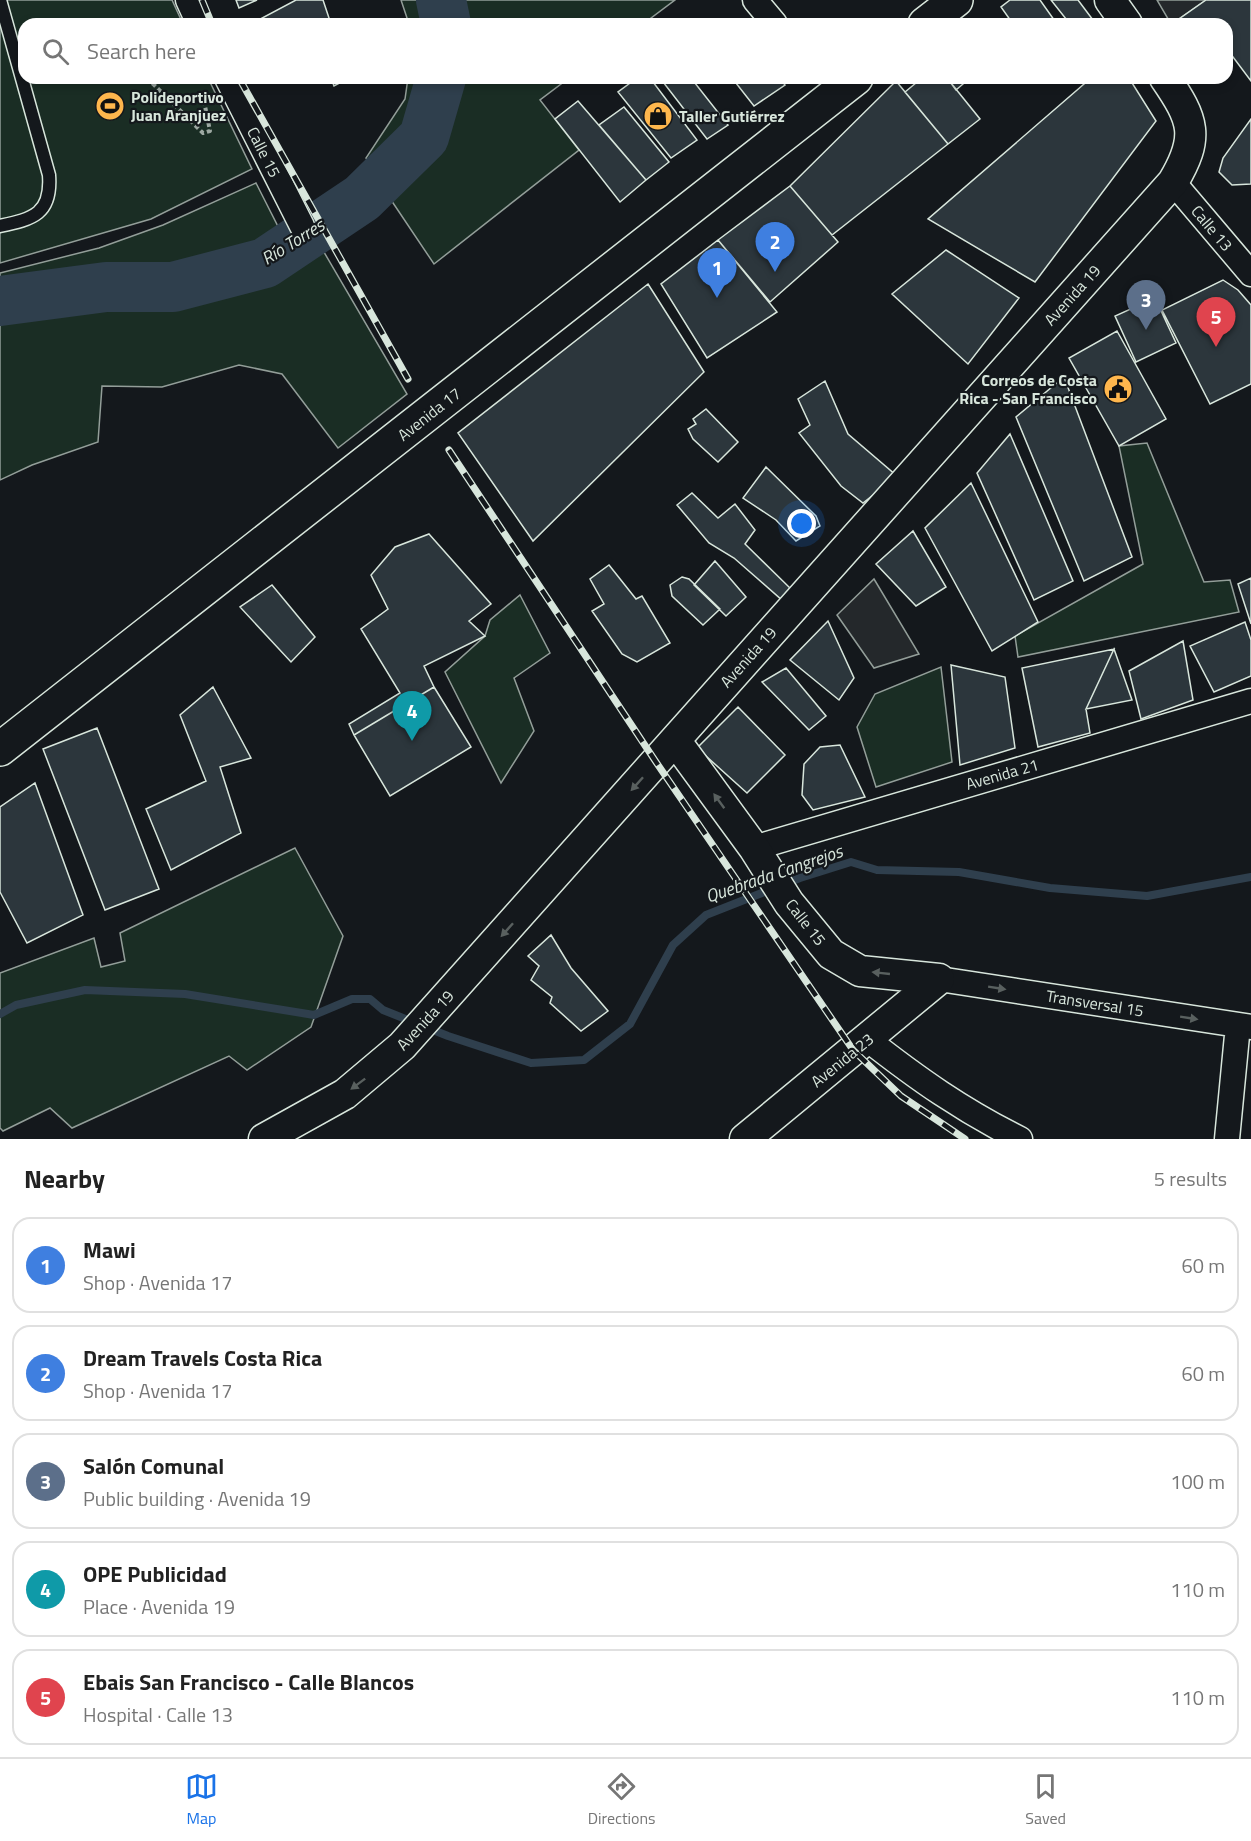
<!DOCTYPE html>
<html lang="en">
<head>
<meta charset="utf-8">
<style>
  body { margin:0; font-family:"Titillium Web",sans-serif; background:#f6f6f6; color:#222 }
  .you { position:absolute; left:802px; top:524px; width:21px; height:21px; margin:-15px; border:4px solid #fff; border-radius:50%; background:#1a73e8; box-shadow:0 0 0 9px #1a73e833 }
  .badge { display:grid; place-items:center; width:39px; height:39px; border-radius:50%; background:#1a73e8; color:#fff; font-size:20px; font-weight:700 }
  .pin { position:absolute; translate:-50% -50px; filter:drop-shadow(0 2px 3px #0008) }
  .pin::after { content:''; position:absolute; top:32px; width:21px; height:18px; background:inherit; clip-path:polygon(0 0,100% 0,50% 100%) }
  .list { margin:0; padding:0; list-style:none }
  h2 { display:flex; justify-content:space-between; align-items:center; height:78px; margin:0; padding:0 24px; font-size:26px }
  h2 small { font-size:20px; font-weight:400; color:#767676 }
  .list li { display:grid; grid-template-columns:39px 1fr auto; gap:18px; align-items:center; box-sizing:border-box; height:96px; margin:0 12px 12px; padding:0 12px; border:2px solid #e0e0e0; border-radius:18px }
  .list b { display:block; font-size:22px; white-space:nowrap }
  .list p { margin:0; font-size:20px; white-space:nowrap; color:#767676 }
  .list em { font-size:20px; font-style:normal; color:#767676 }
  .icon { flex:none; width:33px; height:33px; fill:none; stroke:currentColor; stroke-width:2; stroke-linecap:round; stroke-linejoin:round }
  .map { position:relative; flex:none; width:1251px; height:1139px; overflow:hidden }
  .search { position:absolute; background:#fff; box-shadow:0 3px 9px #0003; left:18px; right:18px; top:18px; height:66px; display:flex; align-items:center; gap:15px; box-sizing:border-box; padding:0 21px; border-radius:18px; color:#767676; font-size:22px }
  .sheet { height:618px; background:#fff }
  nav { display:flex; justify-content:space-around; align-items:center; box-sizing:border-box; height:84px; border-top:2px solid #e0e0e0; background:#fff; font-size:16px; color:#767676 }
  nav a { display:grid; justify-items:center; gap:3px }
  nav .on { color:#1a73e8 }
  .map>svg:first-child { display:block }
  .green { fill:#1a2d24; stroke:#939e99; stroke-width:1.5 }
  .parking { fill:#24282b; stroke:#939e99; stroke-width:1.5 }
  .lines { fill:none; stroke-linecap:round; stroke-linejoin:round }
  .stream { stroke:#2f3f4d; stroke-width:8 }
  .river { stroke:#2f3f4d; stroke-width:50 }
  .building { fill:#2c363c; stroke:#d8e6dc; stroke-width:1.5 }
  .service-casing { stroke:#d8e6dc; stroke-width:15 }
  .minor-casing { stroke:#d8e6dc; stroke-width:27 }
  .tertiary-casing { stroke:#d8e6dc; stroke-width:33 }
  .secondary-casing { stroke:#d8e6dc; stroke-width:36 }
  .path { stroke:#9da8a2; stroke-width:4; stroke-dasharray:4.5 3; stroke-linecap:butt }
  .service { stroke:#14181c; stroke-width:12 }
  .minor { stroke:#14181c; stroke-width:24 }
  .tertiary { stroke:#14181c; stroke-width:30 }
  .secondary { stroke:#14181c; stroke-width:33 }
  .rail-casing { stroke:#d8e6dc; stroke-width:7 }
  .rail { stroke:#14181c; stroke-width:4.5; stroke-dasharray:14; stroke-linecap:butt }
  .oneway { fill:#59605f }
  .labels { text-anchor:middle; stroke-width:4.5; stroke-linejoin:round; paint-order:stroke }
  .poi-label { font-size:16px; font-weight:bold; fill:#d8e6dc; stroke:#14181c; text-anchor:start }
  .street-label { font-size:16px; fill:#d8e6dc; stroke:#14181c }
  .water-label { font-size:18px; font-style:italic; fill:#d8e6dc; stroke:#14181c }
</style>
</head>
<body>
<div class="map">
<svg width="1251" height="1139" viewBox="0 0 1251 1139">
  <rect width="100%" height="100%" fill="#14181c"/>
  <path class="green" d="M0 0H172L183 24H24V78H208L252 169 151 219 0 263Z
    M401 0H675L643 24H409Z
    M408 78H569L540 100 579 150 434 264 381 185 366 158 405 99Z
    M256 183 296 262 321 247 407 394 338 448 282 374 239 365 162 387 102 386 98 442 32 465 0 480V273L99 248 163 225Z
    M1147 443 1204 582 1230 580 1239 612 1018 657 1015 636 1143 564 1119 446Z
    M520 595 550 653 514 678 534 731 501 783 445 672 485 636 490 620Z
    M941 667 952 762 876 787 857 727 875 694Z
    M295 848 343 936 311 1027 247 1070 229 1056 72 1128 50 1108 3 1131 0 1128V973L94 938 101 967 125 961 120 933Z"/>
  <path class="parking" d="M1157 0H1206L1179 19 1182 24H1171Z
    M874 579 919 654 874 668 837 615Z"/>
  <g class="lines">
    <path class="stream" d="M0 1014 16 1005 85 990 185 994 314 1015 352 999H370L383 1010 448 1036 531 1063 584 1060 630 1024 673 945 706 915 800 878 851 862 877 870 959 872 1050 888 1147 896 1251 877"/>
    <path class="river" d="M441 0 446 24
      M0 301 106 287H173L265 263 362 198 424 137 441 78"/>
  </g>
  <path class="building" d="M236 0H257L239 8Z
    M296 0H323L331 24H251Z
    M1010 0H1040L1057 24H1013L1001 7Z
    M1051 0H1078L1096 24H1070Z
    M1206 0H1251V81L1227 49V24H1182L1179 19Z
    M331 78H349L334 86Z
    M637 78H650L697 140 671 158 618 92Z
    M660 78H691L728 125 707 139Z
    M732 78H780L785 85 754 106Z
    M922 78H947L980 119 948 144 905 92Z
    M947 78H970L956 90Z
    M1091 78H1129L1156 121 1035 282 928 219Z
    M896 81 948 144 832 235 790 186Z
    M578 101 646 180 620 202 555 119Z
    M624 107 669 162 646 180 599 125Z
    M1251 119V184L1232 185 1219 172 1223 158Z
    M790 186 838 242 770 302 718 240Z
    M718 240 777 312 707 358 661 284Z
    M946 250 1019 298 968 364 892 294Z
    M1223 280 1238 290 1251 305V384L1210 404 1162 310Z
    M648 284 704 372 533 541 458 433Z
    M1155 298 1176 343 1136 362 1115 316Z
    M1117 331 1166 419 1119 446 1069 358Z
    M1064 377 1132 557 1084 581 1016 417Z
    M825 381 848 434 897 476 863 503 841 486 799 433 810 425 798 399Z
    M706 409 738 442 718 462 693 439 688 429 696 424 693 419Z
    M1010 434 1073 581 1034 600 977 473Z
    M766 467 816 516 820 526 796 541 776 520 743 498Z
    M971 483 1038 622 992 651 925 528Z
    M692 493 718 518 735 504 755 530 745 544 790 588 782 600 734 558 709 543 677 505Z
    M913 531 946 587 916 606 876 564Z
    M429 534 491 604 469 621 485 636 424 666 434 687 354 735 349 724 400 693 361 629 388 609 371 575 395 547Z
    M715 561 746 597 726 616 694 585Z
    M609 565 636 599 642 596 670 643 637 662 622 654 592 611 604 604 590 579Z
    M682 577 689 579 720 609 703 625 672 596 670 585Z
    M1251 578V624L1238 584Z
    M272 585 315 637 291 662 240 607Z
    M828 621 854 678 839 700 790 660Z
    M1245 622 1251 640V676L1214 692 1190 646Z
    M1183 641 1193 700 1141 719 1129 671Z
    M1114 649 1086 709 1090 733 1038 747 1022 668Z
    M1114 649 1132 700 1086 709Z
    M951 665 1005 677 1015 748 960 765Z
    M786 668 826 716 809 730 762 682Z
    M213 687 251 758 220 767 241 833 171 870 146 809 206 781 180 715Z
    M434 687 471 747 390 796 354 735Z
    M738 707 785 755 747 793 697 748Z
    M97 728 159 889 105 910 43 749Z
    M840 745 865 797 813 810 802 795 804 764 820 747Z
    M35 783 83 915 27 943 0 892V807Z
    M551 935 571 968 608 1011 581 1031 550 1003 552 997 531 980 539 966 528 956Z"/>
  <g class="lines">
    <g class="service-casing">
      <path id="service" d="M0 0 49 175C52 214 33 219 0 226"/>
    </g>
    <g class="minor-casing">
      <path id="minor" d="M188 0 199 24
        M755 0 775 24
        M227 78 302 226
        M1173 182 1251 274
        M754 848 1251 701
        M939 979 1251 1027
        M867 1039C918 1079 962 1110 1020 1139
        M1227 1139 1238 1025"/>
    </g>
    <g class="tertiary-casing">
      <path id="tertiary" d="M1110 0 1127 24
        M675 740 754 848 789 903 831 954 860 971 939 979
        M264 1139 345 1094 402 1046 1173 182C1200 137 1194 120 1165 78
        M745 1139 939 979"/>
    </g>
    <g class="secondary-casing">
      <path id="secondary" d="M925 24 956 0
        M0 749 856 78"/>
    </g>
    <path class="path" d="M147 78 203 133 210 131 202 91"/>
    <use href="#service" class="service"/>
    <use href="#minor" class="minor"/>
    <use href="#tertiary" class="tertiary"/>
    <use href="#secondary" class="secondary"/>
    <g class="rail-casing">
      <path id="rail" d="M202 0 212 24
        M239 78 408 379
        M449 450 656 762 853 1050 901 1096 965 1139"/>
    </g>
    <use href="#rail" class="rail"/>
  </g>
  <defs><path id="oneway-solid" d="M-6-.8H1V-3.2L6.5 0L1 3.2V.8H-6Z" transform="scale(1.5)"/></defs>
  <g class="oneway">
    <use href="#oneway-solid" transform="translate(637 784) rotate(132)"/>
    <use href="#oneway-solid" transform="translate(719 801) rotate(-126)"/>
    <use href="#oneway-solid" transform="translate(507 930) rotate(132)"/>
    <use href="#oneway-solid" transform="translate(881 973) rotate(-174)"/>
    <use href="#oneway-solid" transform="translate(997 988) rotate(9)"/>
    <use href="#oneway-solid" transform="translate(1189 1018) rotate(9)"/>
    <use href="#oneway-solid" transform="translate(358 1084) rotate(143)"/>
  </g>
  <defs>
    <g id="stadium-disc" transform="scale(1.5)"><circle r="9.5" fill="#ffb74d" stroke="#14181c"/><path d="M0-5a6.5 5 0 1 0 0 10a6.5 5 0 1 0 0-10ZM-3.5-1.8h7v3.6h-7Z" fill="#111"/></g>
    <g id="shop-disc" transform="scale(1.5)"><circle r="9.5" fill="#ffb74d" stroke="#14181c"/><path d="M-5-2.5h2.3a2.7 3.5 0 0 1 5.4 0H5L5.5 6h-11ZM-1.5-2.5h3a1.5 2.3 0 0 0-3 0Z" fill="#111"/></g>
    <g id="civic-disc" transform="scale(1.5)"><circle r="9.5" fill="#ffb74d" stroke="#14181c"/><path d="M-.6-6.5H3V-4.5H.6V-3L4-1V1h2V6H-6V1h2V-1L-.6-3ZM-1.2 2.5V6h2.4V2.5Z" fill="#111"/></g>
  </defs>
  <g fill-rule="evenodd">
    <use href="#stadium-disc" x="110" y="106"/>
    <use href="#shop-disc" x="658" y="116"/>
    <use href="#civic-disc" x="1118" y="389"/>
  </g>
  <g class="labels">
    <g class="poi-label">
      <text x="131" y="103">Polideportivo<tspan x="131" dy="18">Juan Aranjuez</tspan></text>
      <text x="679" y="122">Taller Gutiérrez</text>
      <text x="1097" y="386" text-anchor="end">Correos de Costa<tspan x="1097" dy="18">Rica - San Francisco</tspan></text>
    </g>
    <g class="street-label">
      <text transform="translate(264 152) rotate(63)" y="6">Calle 15</text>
      <text transform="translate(1212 228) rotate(50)" y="6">Calle 13</text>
      <text transform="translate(1072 295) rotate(-48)" y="6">Avenida 19</text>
      <text transform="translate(429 414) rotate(-38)" y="6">Avenida 17</text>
      <text transform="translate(748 657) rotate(-48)" y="6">Avenida 19</text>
      <text transform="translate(1002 774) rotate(-16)" y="6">Avenida 21</text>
      <text transform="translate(806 922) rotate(52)" y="6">Calle 15</text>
      <text transform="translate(1095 1003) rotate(9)" y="6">Transversal 15</text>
      <text transform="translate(425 1020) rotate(-47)" y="6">Avenida 19</text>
      <text transform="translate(842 1060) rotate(-39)" y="6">Avenida 23</text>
    </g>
    <g class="water-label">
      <text transform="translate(293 242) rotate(-32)" y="6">Río Torres</text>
      <text transform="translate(774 874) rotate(-19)" y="6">Quebrada Cangrejos</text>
    </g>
  </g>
</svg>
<div class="you"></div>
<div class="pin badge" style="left:717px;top:298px;background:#3f7fe0">1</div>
<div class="pin badge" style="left:775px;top:272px;background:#3f7fe0">2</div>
<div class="pin badge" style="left:1146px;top:330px;background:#5c6f8a">3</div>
<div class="pin badge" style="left:412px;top:741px;background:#0f9aa8">4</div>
<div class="pin badge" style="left:1216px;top:347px;background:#e0444e">5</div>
<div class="search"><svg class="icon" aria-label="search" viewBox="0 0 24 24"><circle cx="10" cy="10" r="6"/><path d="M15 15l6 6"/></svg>Search here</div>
</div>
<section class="sheet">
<h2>Nearby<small>5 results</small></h2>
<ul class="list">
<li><span class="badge" style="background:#3f7fe0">1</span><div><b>Mawi</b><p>Shop · Avenida 17</p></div><em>60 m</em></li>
<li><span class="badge" style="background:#3f7fe0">2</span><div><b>Dream Travels Costa Rica</b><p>Shop · Avenida 17</p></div><em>60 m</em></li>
<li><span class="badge" style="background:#5c6f8a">3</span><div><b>Salón Comunal</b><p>Public building · Avenida 19</p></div><em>100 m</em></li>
<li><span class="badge" style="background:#0f9aa8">4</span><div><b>OPE Publicidad</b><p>Place · Avenida 19</p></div><em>110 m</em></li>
<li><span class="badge" style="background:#e0444e">5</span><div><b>Ebais San Francisco - Calle Blancos</b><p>Hospital · Calle 13</p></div><em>110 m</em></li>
</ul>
</section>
<nav>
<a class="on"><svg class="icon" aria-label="map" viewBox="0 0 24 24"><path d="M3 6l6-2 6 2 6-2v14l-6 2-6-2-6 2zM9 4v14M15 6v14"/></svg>Map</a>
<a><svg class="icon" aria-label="directions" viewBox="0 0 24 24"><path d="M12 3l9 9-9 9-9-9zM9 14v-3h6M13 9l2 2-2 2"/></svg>Directions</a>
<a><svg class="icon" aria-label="saved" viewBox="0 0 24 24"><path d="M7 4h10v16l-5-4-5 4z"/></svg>Saved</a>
</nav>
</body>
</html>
